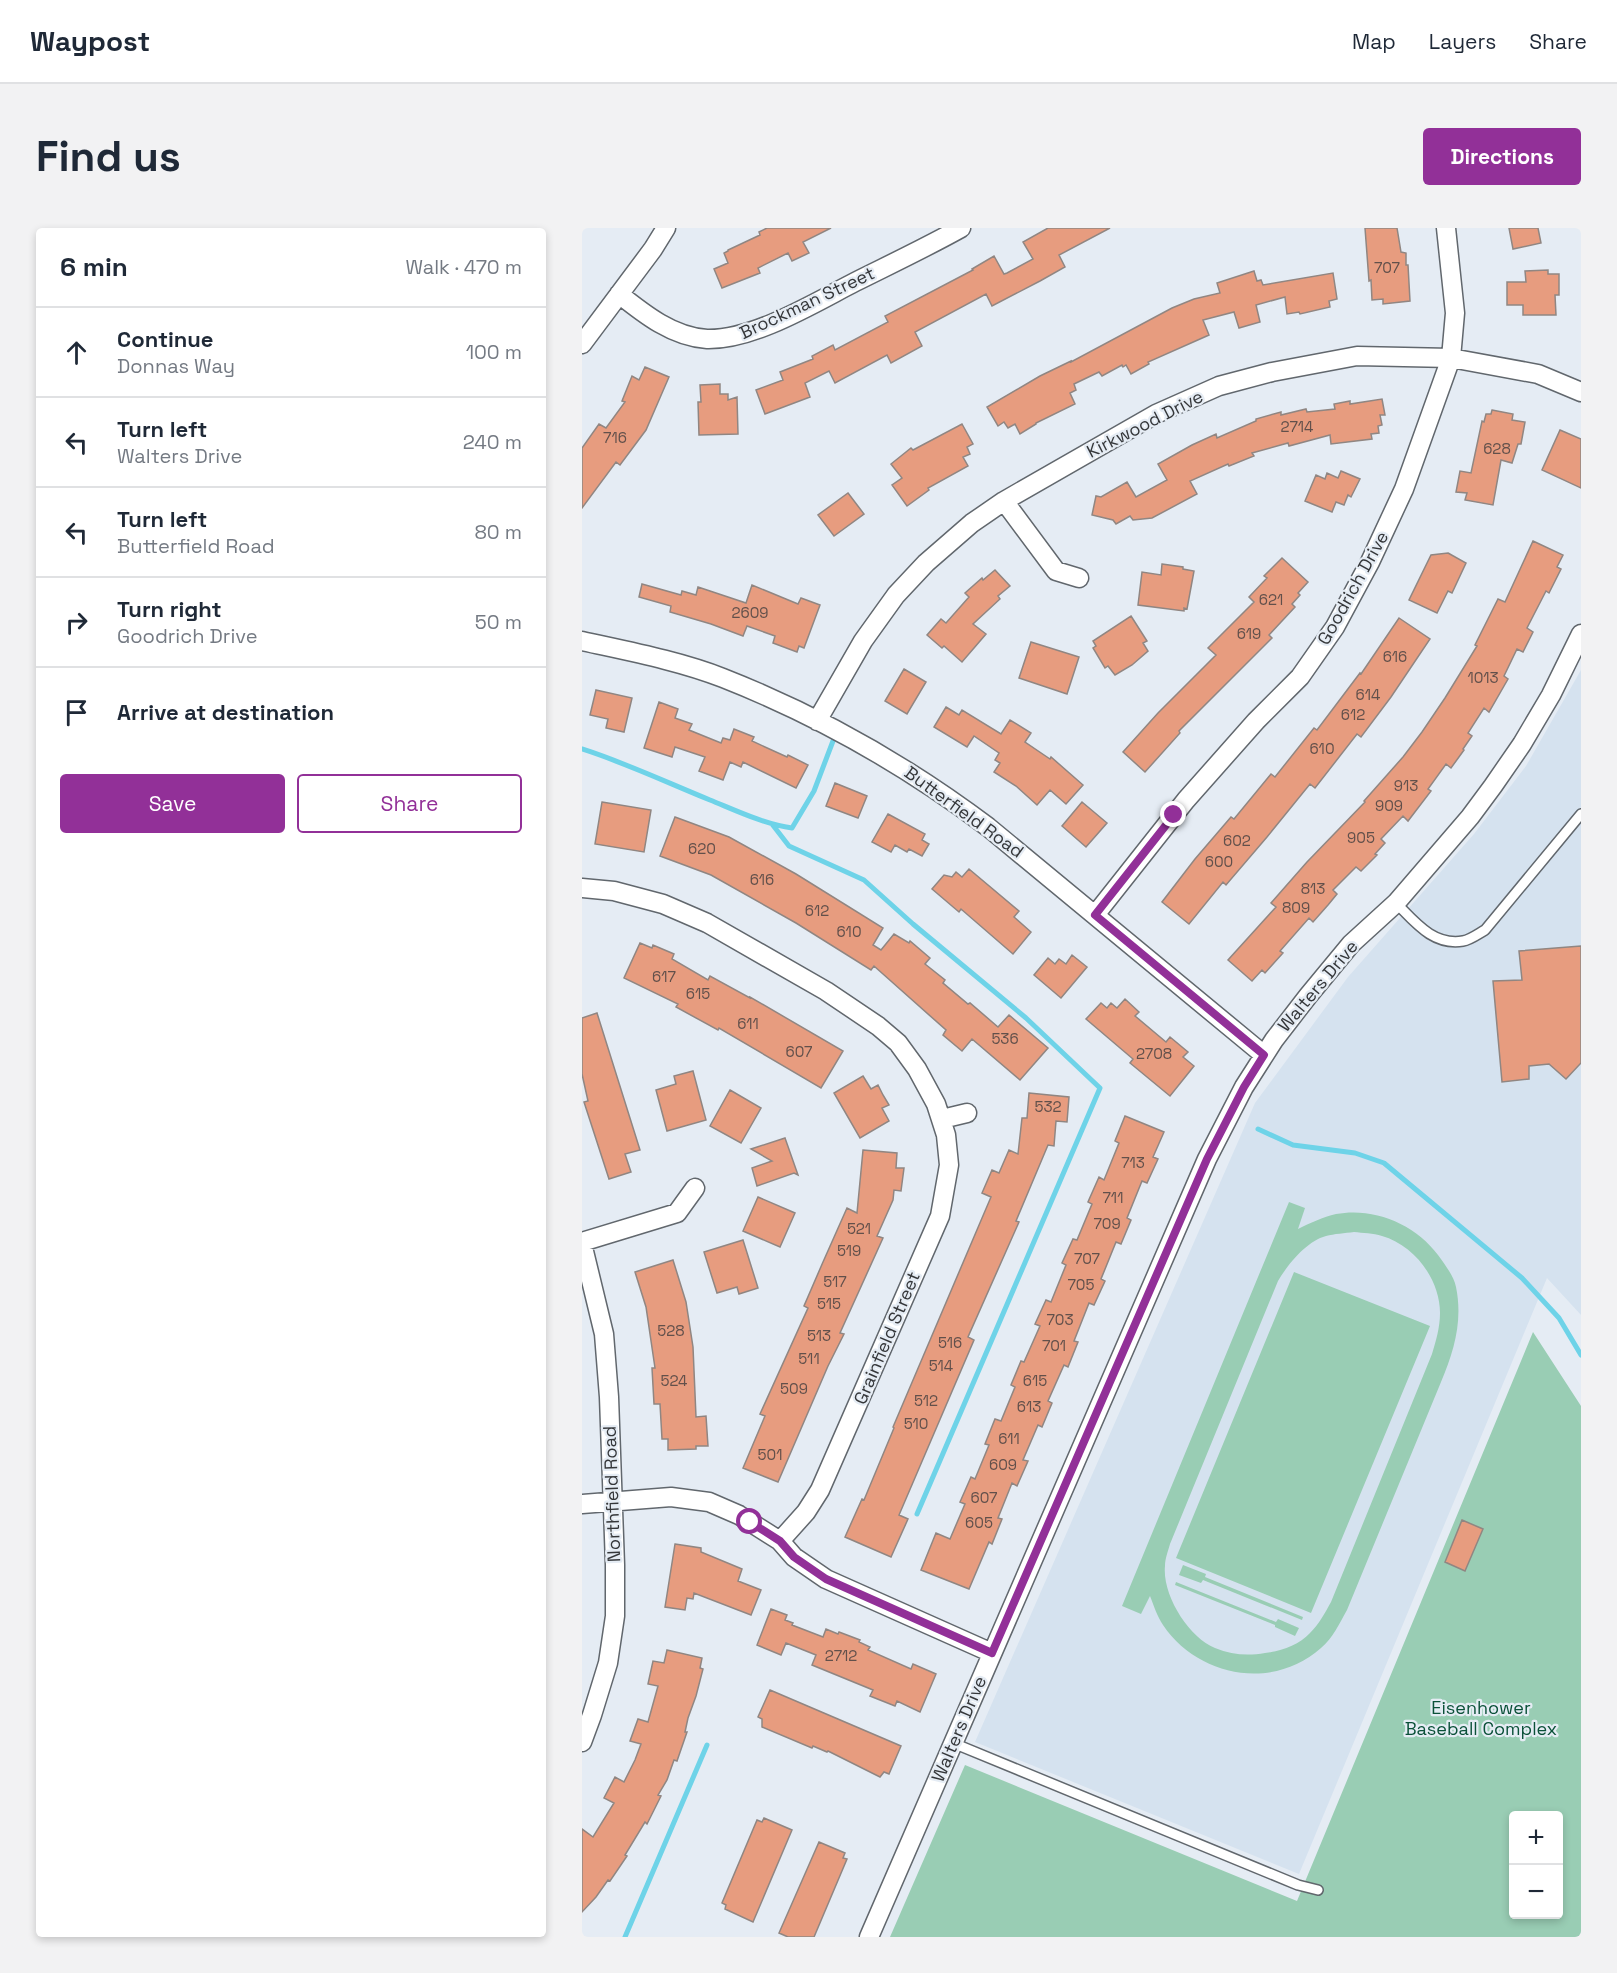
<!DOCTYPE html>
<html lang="en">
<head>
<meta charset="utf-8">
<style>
  body { margin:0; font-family:"Space Grotesk",sans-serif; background:#f2f2f3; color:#1f2937 }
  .controls { position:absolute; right:18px; bottom:18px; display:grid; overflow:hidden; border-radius:6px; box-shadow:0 3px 9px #0003 }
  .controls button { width:54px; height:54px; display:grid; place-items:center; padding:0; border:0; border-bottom:2px solid #e0e1e3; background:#fff; color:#1f2937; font:30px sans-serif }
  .stop { position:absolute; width:18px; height:18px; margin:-14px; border:4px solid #923098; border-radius:50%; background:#fff }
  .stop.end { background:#923098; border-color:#fff; box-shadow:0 2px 6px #0008 }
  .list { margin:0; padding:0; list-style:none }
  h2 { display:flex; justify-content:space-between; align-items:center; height:78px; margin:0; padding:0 24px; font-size:26px }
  h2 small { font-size:20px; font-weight:400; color:#747a83 }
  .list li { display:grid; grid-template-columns:39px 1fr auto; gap:18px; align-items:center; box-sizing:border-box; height:90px; padding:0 24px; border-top:2px solid #e0e1e3 }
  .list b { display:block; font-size:22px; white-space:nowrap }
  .list p { margin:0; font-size:20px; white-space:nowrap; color:#747a83 }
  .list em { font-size:20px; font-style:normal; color:#747a83 }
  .actions { display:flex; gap:12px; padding:18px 24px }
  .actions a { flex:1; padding:14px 0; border:2px solid #923098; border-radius:6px; text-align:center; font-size:21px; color:#923098 }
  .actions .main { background:#923098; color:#fff }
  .icon { flex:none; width:33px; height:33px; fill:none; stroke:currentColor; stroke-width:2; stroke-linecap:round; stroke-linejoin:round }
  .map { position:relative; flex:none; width:999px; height:1709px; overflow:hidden; border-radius:6px }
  header { display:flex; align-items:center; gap:36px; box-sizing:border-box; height:84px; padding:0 30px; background:#fff; border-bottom:2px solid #e0e1e3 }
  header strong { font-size:28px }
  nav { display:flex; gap:33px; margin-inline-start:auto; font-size:21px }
  .intro { display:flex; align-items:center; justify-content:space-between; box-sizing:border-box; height:144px; padding:0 36px }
  h1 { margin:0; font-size:42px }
  .button { padding:15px 27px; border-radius:6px; background:#923098; color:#fff; font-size:21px; font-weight:700 }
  main { display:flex; gap:36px; padding:0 36px }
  aside { flex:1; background:#fff; border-radius:6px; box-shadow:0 3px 9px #0003 }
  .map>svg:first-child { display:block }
  .built { fill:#d5e2ef }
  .green { fill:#99cdb4; fill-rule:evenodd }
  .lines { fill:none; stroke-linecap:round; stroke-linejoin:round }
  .stream { stroke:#6ed3e8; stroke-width:5 }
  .building { fill:#e79c7f; stroke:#908682; stroke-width:1.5 }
  .service-casing { stroke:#61676d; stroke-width:12 }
  .minor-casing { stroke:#61676d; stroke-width:21 }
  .service { stroke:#fff; stroke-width:9 }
  .minor { stroke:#fff; stroke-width:18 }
  .route { stroke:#923098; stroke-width:8 }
  .labels { text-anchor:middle; stroke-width:4.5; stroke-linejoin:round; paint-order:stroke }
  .number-label { font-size:15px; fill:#62504b }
  .street-label { font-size:18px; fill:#35373a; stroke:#e5ecf4 }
  .park-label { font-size:18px; fill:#0b5139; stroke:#e5ecf4 }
</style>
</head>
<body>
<header>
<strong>Waypost</strong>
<nav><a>Map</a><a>Layers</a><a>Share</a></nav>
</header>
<div class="intro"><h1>Find us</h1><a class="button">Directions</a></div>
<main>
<aside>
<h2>6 min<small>Walk · 470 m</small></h2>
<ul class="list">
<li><svg class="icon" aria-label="ahead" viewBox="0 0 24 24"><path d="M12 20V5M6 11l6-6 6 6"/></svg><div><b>Continue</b><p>Donnas Way</p></div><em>100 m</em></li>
<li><svg class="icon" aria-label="left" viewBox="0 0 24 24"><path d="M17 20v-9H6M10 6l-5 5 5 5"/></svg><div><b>Turn left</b><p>Walters Drive</p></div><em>240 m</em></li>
<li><svg class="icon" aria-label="left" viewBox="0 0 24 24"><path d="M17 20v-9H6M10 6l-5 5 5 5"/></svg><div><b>Turn left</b><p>Butterfield Road</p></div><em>80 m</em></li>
<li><svg class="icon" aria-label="right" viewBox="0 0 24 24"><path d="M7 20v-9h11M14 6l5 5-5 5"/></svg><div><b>Turn right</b><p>Goodrich Drive</p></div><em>50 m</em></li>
<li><svg class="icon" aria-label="arrive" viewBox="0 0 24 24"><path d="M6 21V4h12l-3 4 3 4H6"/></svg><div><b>Arrive at destination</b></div></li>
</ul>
<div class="actions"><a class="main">Save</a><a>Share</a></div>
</aside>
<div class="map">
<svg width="999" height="1709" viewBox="0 0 999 1709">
  <rect width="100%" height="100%" fill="#e5ecf4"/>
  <path class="built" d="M999 442V1087L965 1050 717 1646 393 1514 673 875 766 749 892 606 944 538Z"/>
  <path class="green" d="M707 974 723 980 716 1001C728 995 741 989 754 986 792 979 833 996 856 1027 863 1037 872 1048 874 1059 881 1093 872 1123 859 1154L765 1382C757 1396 751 1410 739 1420 691 1463 616 1449 581 1397 575 1388 572 1378 568 1368L559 1386 540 1378ZM772 1004C781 1005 791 1005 800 1008 832 1017 858 1051 858 1085 858 1099 854 1113 850 1126L749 1374C743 1385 737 1396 728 1405 717 1417 699 1423 683 1425 666 1428 650 1427 633 1420 607 1410 580 1367 583 1338 583 1331 586 1323 588 1316L696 1053C706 1036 725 1013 744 1008 752 1006 763 1005 772 1004Z
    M712 1044 848 1098 729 1385 594 1330Z
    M951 1104 999 1178V1709H308L383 1537 715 1673ZM932 1588H976V1686H932Z
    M601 1337 624 1346 623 1349 721 1389 720 1392 621 1352 619 1355 597 1347Z
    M594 1354 694 1394 696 1391 717 1400 713 1408 693 1399V1397L593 1357Z"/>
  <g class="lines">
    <path class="stream" d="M0 521C44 535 86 555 128 572 155 583 182 596 210 600L232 563 251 513
      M190 596 207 618 282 652 331 696 444 790 518 860 335 1286
      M676 901 711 917 773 925 802 935 940 1050 977 1090 999 1127
      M43 1709 125 1517"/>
  </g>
  <path class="building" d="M185 0H249L221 14 227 25 210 33 206 25 176 40 178 45 140 60 132 41 146 35 142 25 146 23V22L178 7 177 4Z
    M466 0H528L477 27 483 39 458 53 410 78 404 66 333 104 340 118 309 135 305 127 253 155 247 143 223 155 228 169 183 186 174 162 201 152 198 144 231 131 230 128 251 117 253 122 306 94 303 88 391 42 390 41 412 28 422 46 425 45 451 31 441 14Z
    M783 0H815L819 24 824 25V37H826L828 73 801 76V71L790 72 789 52 787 53Z
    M927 0H956L959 15 931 21Z
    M966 42V46H977V67H973L974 87H941V77H925V54H944L943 43Z
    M672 43 675 53 679 52 681 57 751 45 755 71 747 73 748 79 718 86 717 84 705 86 703 69 674 77 678 94 657 100 652 84 621 92 627 107 566 134 567 136 549 146 544 137 541 139 540 137 520 148 517 144 492 156 494 162 488 165 493 176 454 195V196L438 206 433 196 426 200 422 194 416 198 405 179 458 148 489 133V134L590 80 612 71 638 65 635 55Z
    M63 139 87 149 64 202 38 237 34 234 0 280V220L17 196 24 200 43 174 40 173 50 148 57 152Z
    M138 156V166H146V172L155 169 156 206 117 207 116 174H119L118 157Z
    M800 171 803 187H798L800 197 796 198 797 205 789 206 790 211 749 216 748 207 707 218 706 215 670 225 672 228 647 238 646 236 608 253 615 266 570 290 551 292 548 288 534 296 531 292 510 287 514 268 519 269 545 254 554 269 585 252 576 236 610 217 634 206 635 210 674 193V191L699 184V187L724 181 725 184 753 181 752 176 768 173V176Z
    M910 182 931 186 930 192 943 194 939 216H936L930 235 919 232 911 277 883 272 885 265 874 264 878 243 889 245 900 193 902 194 904 186H909Z
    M380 196 391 216 385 219 388 226 381 229 386 238 346 260 347 262 325 278 310 257 320 250 309 236 329 220 331 222Z
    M978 202 999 211V260L960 242Z
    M759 243 778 251 769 269 766 267 762 277 754 274 750 284 723 273 734 247 743 251 745 245 756 250Z
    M266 265 282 286 252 308 236 287Z
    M951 313 981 327 975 339 979 341 967 365 964 363 945 400 951 404 941 424 935 421 922 448 926 451 907 484 902 480 886 505 890 508 881 521 882 522 869 540 864 536 846 561 849 563 826 593 821 588 799 611 803 615 793 626 795 627 779 643 774 639 751 662 755 666 746 677 731 694 727 690 698 723 701 725 683 745 680 742 670 753 646 732 694 679 689 675 725 634 783 574 782 573 821 529 840 504 863 470 895 418 893 417 916 371 923 374Z
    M866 325 884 335 870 365 866 363 855 385 827 372 849 327Z
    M700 330 726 354 716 365 718 367 710 376 713 379 687 407 690 410 597 503 598 505 563 544 541 524 576 485 634 427 626 420 672 374 667 369 685 350 682 348Z
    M580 336 601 339V341L612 343 605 381 602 380V383L556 377 560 344 579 347Z
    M413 342 428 358 416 368 418 371 391 396 404 406 380 434 362 418 360 420 345 407 359 391 364 395 387 369 383 365 400 350 401 352Z
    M60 356 99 367 100 363 114 367 116 359 164 375 170 357 216 376 219 370 238 377 222 420 217 418 215 424 191 415 193 408 165 398 161 408 129 396 88 384 89 378 57 369Z
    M549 388 565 413 561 415 566 423 550 437 533 447 526 438 523 440 511 420 514 418 511 413Z
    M817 390 848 411 809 469 779 509 775 506 733 560 728 556 685 609 644 657 641 654 607 696 580 674 613 631 649 589 652 591 689 546 693 549 732 500 735 502 778 445 779 446Z
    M449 414 497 429 485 466 437 450Z
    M322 441 344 454 325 486 303 473Z
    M14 462 50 470 42 504 24 500 26 491 8 487Z
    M77 474 96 481 93 490 110 496 107 502 139 515 141 510 148 512 152 501 172 509 170 513 205 529 206 527 226 537 214 560 161 534 159 539 148 534 141 552 117 543 123 529 93 519 90 529 62 520Z
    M364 479 377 487 380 482 419 506 428 492 449 505 443 514 468 531 469 529 501 557 484 576 468 562 455 577 434 558 412 544 418 535 413 532 417 525 392 508 385 519 352 499Z
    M253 555 285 568 276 590 244 578Z
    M20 574 69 582 62 624 13 616Z
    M500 574 525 595 504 619 480 598Z
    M306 586 343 606 340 612 347 616 340 628 327 621 325 624 313 617 309 624 290 614Z
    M93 589 147 609 214 646 301 700 291 717 299 722 312 706 327 715 328 713 348 730 343 736 363 752 361 755 386 776 388 775 416 799 427 787 466 820 438 852 390 811 380 823 361 807 364 802 292 738 289 742 214 695 129 647 78 628Z
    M387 641 437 683 432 689 449 704 431 726 379 681 377 684 350 661 362 647 370 649 374 644 380 649Z
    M58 715 70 720 71 717 92 726 90 731 126 752 128 748 168 770V769L261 823 239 860 137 800 136 802 94 779 96 776 42 750Z
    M999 718V835L984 851 967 836 947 838V851L920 854 911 753 940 752 937 723Z
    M490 727 505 739 479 770 452 747 466 730 473 736 477 731 484 736Z
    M543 771 557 784 553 788 584 814 588 809 606 824 601 829 612 838 588 868 548 835 551 831 504 791 519 775 525 780 529 775 535 780Z
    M15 785 58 922 43 926 49 944 27 951 2 874 6 873 0 846V790Z
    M111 843 124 892 85 903 74 862 94 856 92 848Z
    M281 848 289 861 296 857 301 867 307 877 300 880 307 893 278 910 252 865Z
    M148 862 179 880 159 915 128 898Z
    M447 865 487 869 485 894 474 893 472 918 466 917 434 993 437 994 386 1109 392 1112 317 1287 326 1291 309 1329 263 1309 280 1271 282 1272 312 1200 311 1199 409 969 400 965 410 942 417 945 427 922 436 926 440 890H445Z
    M543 888 582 904 571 929 576 931 565 955 560 953 545 990 549 992 539 1016 534 1014 519 1051 523 1053 512 1077 507 1075 492 1113 496 1114 486 1139 482 1137 466 1173 470 1175 460 1199 456 1197 441 1232 446 1233 435 1258 430 1255 416 1290 420 1291 410 1316 407 1314 387 1361 339 1342 354 1305 368 1311 383 1276 378 1274 389 1249 393 1251 407 1217 403 1216 413 1191 419 1193 433 1159 429 1157 439 1133 442 1134 458 1098 453 1096 464 1072 469 1074 484 1037 480 1035 491 1011 495 1012 510 976 506 974 517 949 522 952 537 915 533 913Z
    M203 910 216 947 212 945 175 958 170 940 190 933 169 921Z
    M281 922 315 925 314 940H322L319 963 312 962 311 972 295 1008 301 1010 258 1105 262 1106 246 1138 196 1254 161 1240 183 1188 178 1186 226 1080 222 1078 241 1034 265 980 275 985Z
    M176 969 213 985 198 1019 161 1003Z
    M161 1012 176 1060 157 1066 155 1059 135 1065 122 1024Z
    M91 1032 104 1074 111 1119 114 1189 124 1188 126 1218H114V1221L86 1222V1211H80L78 1176H72L70 1140H73L64 1079 53 1044Z
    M880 1292 901 1301 883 1343 863 1334Z
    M93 1316 119 1320V1324L160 1341 156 1353 179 1362 169 1387 112 1365 111 1371 105 1370 103 1382 83 1379Z
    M189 1381 205 1387 203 1392 211 1395 210 1397 241 1409 244 1401 256 1406 257 1404 278 1412 277 1414 288 1419 286 1422 329 1441 331 1436 354 1446 338 1484 315 1473 313 1478 288 1468 291 1462 230 1437 234 1427 204 1415 199 1427 175 1417Z
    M85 1422 120 1430 118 1440 121 1441 114 1468 106 1490 103 1504H105L95 1533 92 1532 85 1552 76 1567 79 1568 65 1596 63 1594 43 1627 45 1628 28 1653 26 1652 14 1669 0 1684V1601L11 1609 32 1575 22 1570 33 1549 42 1554 53 1532 59 1516 48 1513 56 1491 66 1494 76 1458 66 1456 71 1433 82 1435Z
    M188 1462 319 1518 307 1546 302 1544 298 1549 246 1523 245 1524 231 1518 230 1520 180 1499V1491L176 1489Z
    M182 1590 210 1602 171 1694 143 1681 144 1677 140 1675 175 1592 180 1594Z
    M237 1614 263 1625 261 1630 265 1631 232 1709H206L197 1705Z"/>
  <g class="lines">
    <g class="service-casing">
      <path id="service" d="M814 675C833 694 851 718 881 713 888 712 896 706 903 702L999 586
        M371 1515 716 1657 736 1662"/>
    </g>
    <g class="minor-casing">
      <path id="minor" d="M37 66C62 86 91 109 125 111 172 112 232 75 273 54 309 36 345 19 379 0
        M0 116 71 21 84 0
        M422 273 474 343 497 350
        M0 413C45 423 98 433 141 450 235 487 325 538 406 599L682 827
        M235 493 281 413 314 367 344 335 390 295 422 273 574 186 637 158 690 144 775 128 869 130 956 146 999 164
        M0 660 32 663 81 676 125 695 244 763 296 798 316 815 335 841 354 876 364 907 367 937 358 988 238 1262 224 1284 198 1313
        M513 687 604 572 674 493 718 449 753 399 788 334 822 261 869 130 873 85 864 0
        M360 891 385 885
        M0 1014 95 985 113 960
        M0 1015 22 1106 27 1169 33 1337V1388L26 1435 10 1487 0 1514
        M0 1276 89 1269 127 1274 157 1287 198 1313 212 1329 244 1351 410 1425
        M287 1709 625 931 662 859 692 812 726 768 769 716 814 675 888 589 911 558 940 516 969 467 999 406"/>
    </g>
    <use href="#service" class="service"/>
    <use href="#minor" class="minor"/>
  </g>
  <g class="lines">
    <path class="route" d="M168 1294 198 1313 212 1329 244 1351 410 1425 625 931 662 859 682 827 513 687 592 587"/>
  </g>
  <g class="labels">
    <g class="number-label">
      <text x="805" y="45">707</text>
      <text x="715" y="204">2714</text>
      <text x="33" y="215">716</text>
      <text x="915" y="226">628</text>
      <text x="689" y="377">621</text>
      <text x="168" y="390">2609</text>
      <text x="667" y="411">619</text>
      <text x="813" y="434">616</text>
      <text x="901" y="455">1013</text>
      <text x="786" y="472">614</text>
      <text x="771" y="492">612</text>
      <text x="740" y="526">610</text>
      <text x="824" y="563">913</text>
      <text x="807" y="583">909</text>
      <text x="779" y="615">905</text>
      <text x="655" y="618">602</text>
      <text x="120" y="626">620</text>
      <text x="637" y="639">600</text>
      <text x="180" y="657">616</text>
      <text x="731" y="666">813</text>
      <text x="714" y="685">809</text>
      <text x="235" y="688">612</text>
      <text x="267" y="709">610</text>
      <text x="82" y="754">617</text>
      <text x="116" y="771">615</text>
      <text x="166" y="801">611</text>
      <text x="423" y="816">536</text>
      <text x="217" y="829">607</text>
      <text x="572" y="831">2708</text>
      <text x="466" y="884">532</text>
      <text x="551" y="940">713</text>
      <text x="531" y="975">711</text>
      <text x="525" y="1001">709</text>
      <text x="277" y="1006">521</text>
      <text x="267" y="1028">519</text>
      <text x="505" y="1036">707</text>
      <text x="253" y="1059">517</text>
      <text x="499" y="1062">705</text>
      <text x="247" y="1081">515</text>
      <text x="478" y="1097">703</text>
      <text x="89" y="1108">528</text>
      <text x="237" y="1113">513</text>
      <text x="368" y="1120">516</text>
      <text x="472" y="1123">701</text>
      <text x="227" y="1136">511</text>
      <text x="359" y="1143">514</text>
      <text x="92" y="1158">524</text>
      <text x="453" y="1158">615</text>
      <text x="212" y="1166">509</text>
      <text x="344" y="1178">512</text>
      <text x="447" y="1184">613</text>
      <text x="334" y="1201">510</text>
      <text x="427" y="1216">611</text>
      <text x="188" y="1232">501</text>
      <text x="421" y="1242">609</text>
      <text x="402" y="1275">607</text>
      <text x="397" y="1300">605</text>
      <text x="259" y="1433">2712</text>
    </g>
    <g class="street-label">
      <text transform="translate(225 75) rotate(-25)" y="6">Brockman Street</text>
      <text transform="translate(563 196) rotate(-27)" y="6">Kirkwood Drive</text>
      <text transform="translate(771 360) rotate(-61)" y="6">Goodrich Drive</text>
      <text transform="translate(382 584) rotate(36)" y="6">Butterfield Road</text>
      <text transform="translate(736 758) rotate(-50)" y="6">Walters Drive</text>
      <text transform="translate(305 1110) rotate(-67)" y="6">Grainfield Street</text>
      <text transform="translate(30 1266) rotate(-92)" y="6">Northfield Road</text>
      <text transform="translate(377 1501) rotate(-67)" y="6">Walters Drive</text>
    </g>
    <g class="park-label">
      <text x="899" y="1486">Eisenhower<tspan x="899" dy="21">Baseball Complex</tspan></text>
    </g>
  </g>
</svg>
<div class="controls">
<button>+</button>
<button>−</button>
</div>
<div class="stop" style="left:168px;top:1294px"></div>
<div class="stop end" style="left:592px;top:587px"></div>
</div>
</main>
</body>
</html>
